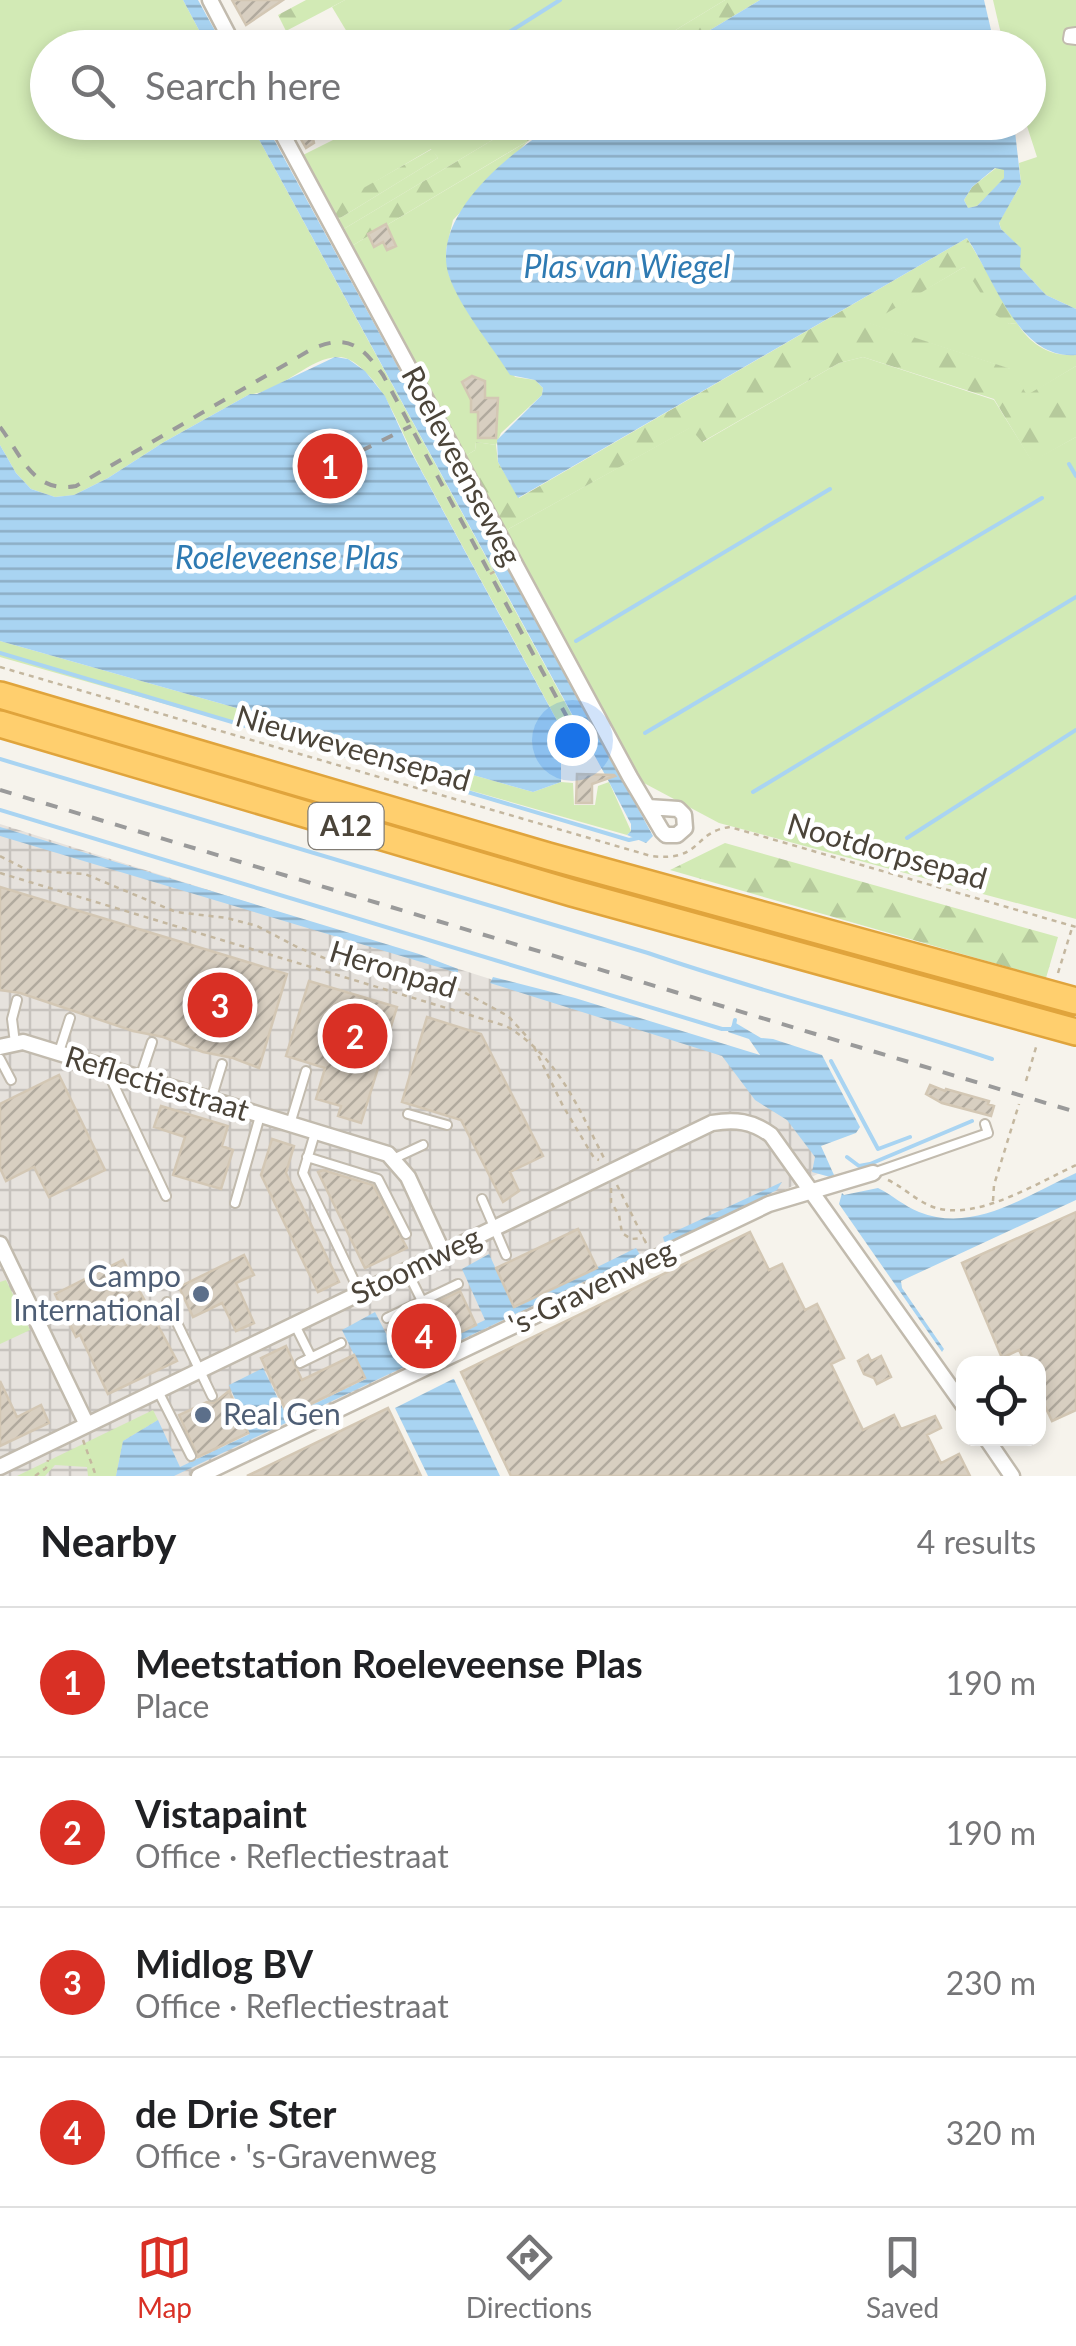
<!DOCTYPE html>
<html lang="en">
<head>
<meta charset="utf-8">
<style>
  body { margin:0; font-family:Lato,sans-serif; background:#f2f2f2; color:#202124 }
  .controls { position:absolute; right:30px; bottom:30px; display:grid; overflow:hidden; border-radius:20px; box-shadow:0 5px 15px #0003 }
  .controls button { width:90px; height:90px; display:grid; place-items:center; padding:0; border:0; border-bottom:2px solid #e0e0e0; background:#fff; color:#202124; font:50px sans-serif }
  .you { position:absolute; left:572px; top:740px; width:35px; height:35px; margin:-25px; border:8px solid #fff; border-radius:50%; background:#1a73e8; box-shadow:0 0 0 15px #1a73e833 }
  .badge { display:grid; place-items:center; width:65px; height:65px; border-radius:50%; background:#d93025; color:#fff; font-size:32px; font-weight:700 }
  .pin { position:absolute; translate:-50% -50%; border:5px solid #fff; box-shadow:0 2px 10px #0006 }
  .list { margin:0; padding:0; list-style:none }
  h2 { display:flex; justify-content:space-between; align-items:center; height:130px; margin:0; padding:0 40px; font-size:42px }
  h2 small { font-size:32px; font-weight:400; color:#757577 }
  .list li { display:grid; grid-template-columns:65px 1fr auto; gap:30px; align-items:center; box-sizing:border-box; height:150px; padding:0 40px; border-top:2px solid #e0e0e0 }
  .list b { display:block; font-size:38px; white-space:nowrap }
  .list p { margin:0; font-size:32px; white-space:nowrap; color:#757577 }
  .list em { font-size:32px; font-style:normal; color:#757577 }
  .icon { flex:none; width:55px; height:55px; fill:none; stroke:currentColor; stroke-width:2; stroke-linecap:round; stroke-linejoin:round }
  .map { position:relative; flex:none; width:1076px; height:1476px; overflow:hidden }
  .search { position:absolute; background:#fff; box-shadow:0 5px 15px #0003; left:30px; right:30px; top:30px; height:110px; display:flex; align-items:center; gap:25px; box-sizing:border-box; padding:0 35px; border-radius:55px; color:#757577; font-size:38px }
  .sheet { height:730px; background:#fff }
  nav { display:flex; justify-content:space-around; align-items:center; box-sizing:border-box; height:140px; border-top:2px solid #e0e0e0; background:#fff; font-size:28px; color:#757577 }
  nav a { display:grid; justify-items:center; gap:5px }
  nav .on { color:#d93025 }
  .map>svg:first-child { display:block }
  .industrial { fill:url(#industrial-grid) }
  .green { fill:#d2eab5 }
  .forest { fill:url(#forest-firs) }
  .water { fill:url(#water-rules); fill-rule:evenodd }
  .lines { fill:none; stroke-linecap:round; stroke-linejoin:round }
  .stream { stroke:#a9d4f2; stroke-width:4 }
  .building { fill:url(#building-hatch); stroke:#d3c7b4; stroke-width:2.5 }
  .service-casing { stroke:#c2bbae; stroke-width:12 }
  .minor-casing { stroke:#c2bbae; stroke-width:19 }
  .motorway-casing { stroke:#e0a43c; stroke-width:30 }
  .path { stroke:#c4b79f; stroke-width:2.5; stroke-dasharray:5 5; stroke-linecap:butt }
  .service { stroke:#fff; stroke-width:8 }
  .minor { stroke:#fff; stroke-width:14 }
  .motorway { stroke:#ffcf6e; stroke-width:25 }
  .rail { stroke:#9a9a9a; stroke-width:4; stroke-dasharray:12 12; stroke-linecap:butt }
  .service-dot { fill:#5c6f8a; stroke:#fff; stroke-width:4 }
  .labels { text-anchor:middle; stroke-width:9; stroke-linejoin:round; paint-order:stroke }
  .shield { fill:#fff; stroke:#817c74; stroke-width:2.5 }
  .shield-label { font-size:28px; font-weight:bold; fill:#4b4439 }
  .street-label { font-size:30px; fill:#4b4439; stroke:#fff }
  .service-label { font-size:30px; fill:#4e5e75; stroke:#fff; text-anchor:end }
  .water-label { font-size:32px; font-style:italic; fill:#2e7ab2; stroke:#fff }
</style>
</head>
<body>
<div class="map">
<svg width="1076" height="1476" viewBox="0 0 1076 1476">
  <defs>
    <pattern id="industrial-grid" width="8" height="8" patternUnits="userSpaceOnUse" patternTransform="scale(2.5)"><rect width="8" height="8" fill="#e6e2dd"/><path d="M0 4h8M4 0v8" fill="none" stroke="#c7c3be"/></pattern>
    <pattern id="forest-firs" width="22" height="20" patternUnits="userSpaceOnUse" patternTransform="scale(2.5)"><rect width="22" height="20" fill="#d2eab5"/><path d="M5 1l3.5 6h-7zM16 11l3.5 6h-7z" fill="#b6ca9c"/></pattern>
    <pattern id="water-rules" width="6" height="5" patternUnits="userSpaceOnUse" patternTransform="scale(2.5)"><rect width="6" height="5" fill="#a9d4f2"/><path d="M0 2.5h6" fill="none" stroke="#8caec5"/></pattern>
    <pattern id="building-hatch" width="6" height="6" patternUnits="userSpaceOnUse" patternTransform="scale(2.5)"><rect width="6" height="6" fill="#d8cfc1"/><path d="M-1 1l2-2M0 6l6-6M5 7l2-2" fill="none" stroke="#b1aa9e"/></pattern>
  </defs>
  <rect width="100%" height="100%" fill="#f6f3ec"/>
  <path class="industrial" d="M0 824 759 1064 826 1170 188 1476H0Z"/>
  <path class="green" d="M0 0H183L208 47 48 48V122L250 123 592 752 589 754 569 743 563 745 561 728C514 640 466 553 419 466 407 443 398 420 385 397 377 384 363 366 348 359 319 347 281 394 250 394L164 442 108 478 74 495 55 497 31 489 16 473 0 445Z
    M345 0H725L646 48H373L369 41 356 47 332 7Z
    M993 0H1076V309L1046 295 1020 267V248L1001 229 999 222 1021 184 1019 163 1037 157 1026 123 1028 48 1004 47Z
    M367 123H521L342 230 337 220 438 158 431 149 344 200 319 189 301 156Z
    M528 141 453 220 446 250 449 276 515 377 535 380 543 388 542 395 501 433 496 445 476 442 475 450 464 457 350 247Z
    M964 267 1009 324 1017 323C1030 344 1050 357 1076 355V366L1027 396 1010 369 868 323Z
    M863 357 994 400 1032 461 1076 437V919L719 823 642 782 505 531 691 427 703 442 839 363Z
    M0 641 533 792 561 782 573 783 574 805H595L598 786 609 782 631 831 627 835 0 657Z
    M6 1280 30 1330 0 1344V1282Z
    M153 1410 158 1420 123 1441 116 1476H88L87 1467 55 1465 45 1476H17Z"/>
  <path class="forest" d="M306 0H345L286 31 278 15Z
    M725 0H760L682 47 646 48Z
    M521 123H558L350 247 342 230Z
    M432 149 438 158 337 220 319 189 334 181 344 199Z
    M996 168 1004 169 1005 178 977 206 968 208 964 200 972 187Z
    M967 238 1017 323 1009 324 994 314 964 267 870 323 1011 369 1027 395 1076 366V437L1032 462 994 399 863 357 839 363 702 442 690 428 505 531 464 457 475 450 476 442 496 445 498 462 519 498Z
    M725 843 1058 937 1046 978 670 870Z"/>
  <path class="water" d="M183 0H198L224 47H208Z
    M760 0H984L995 47H682Z
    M250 123H265L653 836 646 843 627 835 631 831V824L609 782Z
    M558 123H1014L1021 184 999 223 1001 229 1021 248 1020 267 1046 295 1076 309V355C1018 360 994 278 967 238L518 498 498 462 497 440 542 395 543 388 535 380 510 375C492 346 460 308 449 276 429 215 513 150 558 123ZM995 168 1004 170V178L977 206 968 208 964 200 972 187Z
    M335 357 348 359 365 371 385 396 411 452 561 728 560 738 567 756 561 762V782L533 792 0 641V445L16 473 31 489 55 497 74 495 108 478 164 442 250 394H257Z
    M0 827 419 954 458 969V973L0 836Z
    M493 977 575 998 760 1055 749 1039 728 1032 734 1022 761 1038 773 1039 822 1055 860 1127 856 1133 821 1146 834 1175 830 1177 812 1172 815 1157 787 1120 755 1100 722 1056 490 983Z
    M1076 1173V1200L901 1281 902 1288 944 1349 942 1352 839 1204 842 1193 844 1195 878 1188C892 1195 904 1206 919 1212 975 1234 1026 1195 1076 1173Z
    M782 1182 777 1190 666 1243 664 1241 663 1237Z
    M636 1248 640 1255 174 1476H116L123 1441 158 1420 180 1467 250 1434 229 1385 263 1368 287 1417 366 1379 342 1330 375 1312 400 1361 485 1320 462 1269 489 1254 514 1308Z
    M453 1379H454L500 1476H428L395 1408Z"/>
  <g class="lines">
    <path class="stream" d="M484 48 560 0
      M1069 464 1076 476
      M576 641 830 489
      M0 653 629 840 638 838
      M645 733 1042 498
      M0 759 648 953C761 992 878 1021 992 1059
      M753 792 1076 597
      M0 810 722 1029H733L735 1020
      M907 838 1076 730
      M831 1061 878 1149 910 1137
      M847 1157 859 1166 870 1164 972 1121"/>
  </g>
  <path class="building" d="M232 0H283L246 25Z
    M291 122H332L312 134 314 143 306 148Z
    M386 224 396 246 387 250 383 242 374 247 368 234Z
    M472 376 485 381V398H498L496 438H478V412H471V400L462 382Z
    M577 774 614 775 615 776 592 784V803H576Z
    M0 887 287 974 259 1068 233 1058 203 1052 163 1037 133 1031 20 993 0 990Z
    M309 981 397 1007 361 1123 338 1116 341 1106 316 1099 325 1068 286 1056Z
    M427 1017 481 1034 543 1156 510 1172 519 1191 503 1202 461 1120 402 1102Z
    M59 1075 105 1170 49 1197 34 1167 6 1181 0 1168V1104Z
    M930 1085 945 1091 946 1089 989 1101 988 1104 994 1106 991 1116 942 1103 926 1094Z
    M161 1106 228 1126 222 1146 233 1150 221 1189 173 1175 185 1137 154 1127Z
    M272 1139 294 1146 286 1173 339 1282 318 1292 261 1175Z
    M323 1170 373 1185 407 1248 365 1268 318 1172Z
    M1076 1212V1410L1052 1421 1038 1391V1364H1026L1019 1350 1002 1358 962 1263Z
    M578 1229 597 1268 514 1307 496 1268Z
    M750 1232 769 1270 782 1264 805 1310 817 1304 844 1358 831 1364 863 1430 894 1415 901 1429 935 1416 941 1428 927 1435 941 1463 959 1454 970 1476H511L461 1372Z
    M244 1255 254 1275 236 1283 254 1323 236 1331 222 1303 193 1317 179 1287Z
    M123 1260 177 1361 108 1394 80 1335 76 1337 55 1294Z
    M460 1291 476 1325 409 1357 393 1323Z
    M286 1346 302 1380 354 1355 365 1378 288 1415 261 1358Z
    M868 1355 871 1361 881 1356 891 1377 877 1384 874 1378 864 1374 858 1361Z
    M0 1381 17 1417 41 1405 49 1423 0 1446Z
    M229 1391 248 1433 198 1457 179 1415 207 1402 214 1403Z
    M388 1408 421 1476H247Z"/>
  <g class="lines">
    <g class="service-casing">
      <path id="service" d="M1076 32 1069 33 1068 39 1076 40
        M15 1043 12 1019 17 1000
        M59 1052 70 1018
        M0 1059 11 1080
        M114 1070 112 1081 166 1196
        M140 1078 152 1042
        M211 1100 222 1064
        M408 1114 447 1125
        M290 1124 306 1071
        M315 1133 303 1173 360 1293
        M307 1157 378 1179 406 1234
        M393 1159 423 1145
        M873 1173 988 1133 985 1124
        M482 1199 506 1255
        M235 1203 260 1116
        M407 1271 422 1301
        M167 1302 212 1396
        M387 1318 458 1284
        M295 1325 311 1357
        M300 1363 341 1343
        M158 1391 191 1456"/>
    </g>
    <g class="minor-casing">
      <path id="minor" d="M210 0 235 48
        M276 122 630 777 662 831 666 835H677L685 828 684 815 678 809 648 807
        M0 1047 23 1042 388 1154 408 1177 443 1253
        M0 1244 87 1425
        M986 1438 1012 1476
        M0 1467 712 1123C735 1119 752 1121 771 1135L964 1406
        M199 1476 769 1204 873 1173"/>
    </g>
    <g class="motorway-casing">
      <path id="motorway" d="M0 695 548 856 1076 1001
        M0 724 572 893 1076 1032"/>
    </g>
    <path class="path" d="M490 574 503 567
      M0 667 651 856C703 862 692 832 730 827L1076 927
      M0 856 27 870 85 874 176 912 227 918 257 926 299 948 342 965 412 976 458 989 508 1016 530 1040
      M0 873 506 1026C559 1057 578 1108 605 1160
      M1058 973 1072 928
      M534 1047 563 1106 594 1158 599 1160
      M1026 1081 1037 1044
      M888 1180C905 1188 917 1202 936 1208 979 1220 1037 1183 1076 1165
      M617 1185 647 1245
      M611 1188V1202L619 1215 622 1233 631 1239 644 1238
      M993 1201 994 1185 1019 1104
      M83 1440 96 1476
      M35 1476 46 1468 48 1460"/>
    <use href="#service" class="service"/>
    <use href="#minor" class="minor"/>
    <use href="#motorway" class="motorway"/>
    <path class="rail" d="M0 427C22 456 33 494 76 486L312 349C348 333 362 346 383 375L582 745 560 753
      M339 462 411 426
      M0 790 1076 1112"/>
  </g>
  <g class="service-dot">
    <circle cx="201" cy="1294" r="10"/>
    <circle cx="203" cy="1415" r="10"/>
  </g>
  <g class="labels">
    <rect class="shield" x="308.5" y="803" width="75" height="46" rx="8"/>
    <g class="shield-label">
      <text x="346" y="836">A12</text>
    </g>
    <g class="street-label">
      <text transform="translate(461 466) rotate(62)" y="10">Roeleveenseweg</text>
      <text transform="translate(353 749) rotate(16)" y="10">Nieuweveensepad</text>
      <text transform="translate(887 852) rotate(16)" y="10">Nootdorpsepad</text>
      <text transform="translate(393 970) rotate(17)" y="10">Heronpad</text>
      <text transform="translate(157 1084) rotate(17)" y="10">Reflectiestraat</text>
      <text transform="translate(416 1266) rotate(-26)" y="10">Stoomweg</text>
      <text transform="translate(592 1288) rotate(-26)" y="10">'s-Gravenweg</text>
    </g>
    <g class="service-label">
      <text x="181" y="1287">Campo<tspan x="181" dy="34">International</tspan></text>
      <text x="223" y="1425" text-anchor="start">Real Gen</text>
    </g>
    <g class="water-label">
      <text x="627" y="278">Plas van Wiegel</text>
      <text x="287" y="569">Roeleveense Plas</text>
    </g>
  </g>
</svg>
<div class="controls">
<button><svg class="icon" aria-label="locate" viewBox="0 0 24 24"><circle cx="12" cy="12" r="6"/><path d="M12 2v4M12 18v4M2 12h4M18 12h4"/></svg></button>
</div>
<div class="you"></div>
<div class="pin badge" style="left:330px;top:466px">1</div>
<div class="pin badge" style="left:355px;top:1036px">2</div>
<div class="pin badge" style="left:220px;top:1005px">3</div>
<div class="pin badge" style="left:424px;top:1336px">4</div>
<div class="search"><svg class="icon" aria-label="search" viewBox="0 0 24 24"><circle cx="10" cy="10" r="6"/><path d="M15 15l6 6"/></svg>Search here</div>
</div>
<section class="sheet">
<h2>Nearby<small>4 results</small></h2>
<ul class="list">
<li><span class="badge">1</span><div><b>Meetstation Roeleveense Plas</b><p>Place</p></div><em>190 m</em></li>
<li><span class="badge">2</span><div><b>Vistapaint</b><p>Office · Reflectiestraat</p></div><em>190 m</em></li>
<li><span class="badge">3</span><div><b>Midlog BV</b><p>Office · Reflectiestraat</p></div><em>230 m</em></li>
<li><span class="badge">4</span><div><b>de Drie Ster</b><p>Office · 's-Gravenweg</p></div><em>320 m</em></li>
</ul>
</section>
<nav>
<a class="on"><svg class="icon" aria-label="map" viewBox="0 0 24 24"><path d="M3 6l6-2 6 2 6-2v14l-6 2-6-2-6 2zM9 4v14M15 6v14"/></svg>Map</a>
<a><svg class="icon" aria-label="directions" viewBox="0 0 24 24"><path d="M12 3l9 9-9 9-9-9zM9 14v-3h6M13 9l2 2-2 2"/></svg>Directions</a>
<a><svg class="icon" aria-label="saved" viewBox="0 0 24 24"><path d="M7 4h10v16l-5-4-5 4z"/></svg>Saved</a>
</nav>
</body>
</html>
